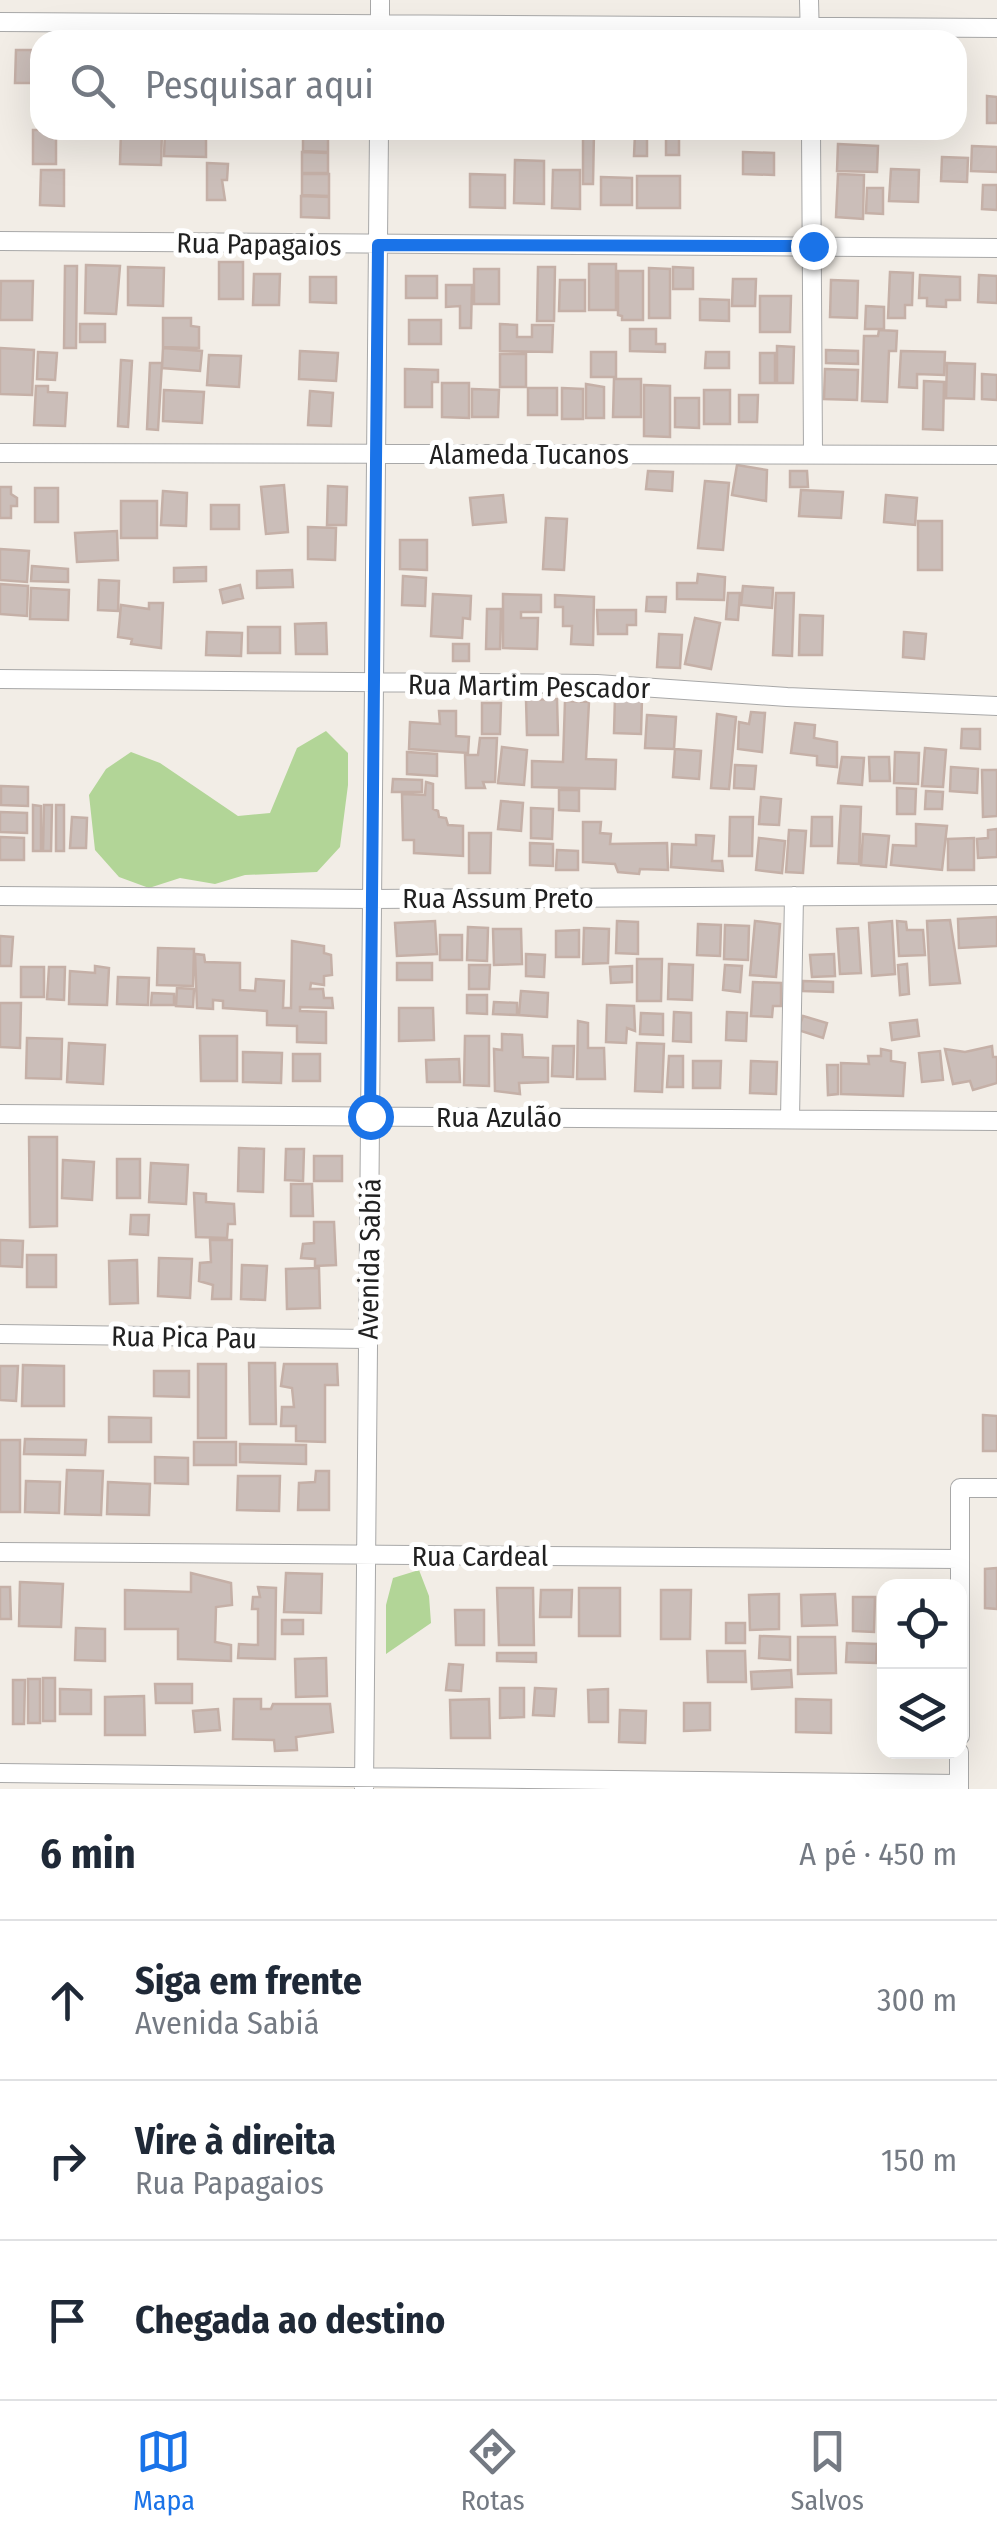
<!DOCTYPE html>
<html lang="pt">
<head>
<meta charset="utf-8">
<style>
  body { margin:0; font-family:"Fira Sans Condensed",sans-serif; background:#f2f2f3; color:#1f2937 }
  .controls { position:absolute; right:30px; bottom:30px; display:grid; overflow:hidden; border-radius:20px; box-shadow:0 10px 40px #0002 }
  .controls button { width:90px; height:90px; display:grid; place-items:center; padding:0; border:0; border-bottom:2px solid #e0e1e3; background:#fff; color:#1f2937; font:50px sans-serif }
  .stop { position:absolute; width:30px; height:30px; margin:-22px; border:8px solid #1a73e8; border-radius:50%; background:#fff }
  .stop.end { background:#1a73e8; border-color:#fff; box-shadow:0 2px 10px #0008 }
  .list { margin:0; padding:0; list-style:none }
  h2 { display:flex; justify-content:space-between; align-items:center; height:130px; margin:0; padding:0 40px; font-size:42px }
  h2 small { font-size:32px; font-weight:400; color:#747a83 }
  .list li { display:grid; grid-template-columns:65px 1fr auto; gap:30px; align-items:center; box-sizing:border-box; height:160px; padding:0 40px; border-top:2px solid #e0e1e3 }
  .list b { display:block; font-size:38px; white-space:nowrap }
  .list p { margin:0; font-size:32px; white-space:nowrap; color:#747a83 }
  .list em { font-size:32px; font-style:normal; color:#747a83 }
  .icon { flex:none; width:55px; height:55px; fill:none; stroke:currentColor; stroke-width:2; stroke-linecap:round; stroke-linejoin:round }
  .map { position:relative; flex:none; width:997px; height:1789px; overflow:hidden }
  .search { position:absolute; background:#fff; box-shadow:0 10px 40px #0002; left:30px; right:30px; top:30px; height:110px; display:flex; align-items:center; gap:25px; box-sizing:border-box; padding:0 35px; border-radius:30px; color:#747a83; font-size:38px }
  .sheet { height:610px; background:#fff }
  nav { display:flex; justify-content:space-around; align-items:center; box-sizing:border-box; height:140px; border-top:2px solid #e0e1e3; background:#fff; font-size:28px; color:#747a83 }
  nav a { display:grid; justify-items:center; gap:5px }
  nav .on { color:#1a73e8 }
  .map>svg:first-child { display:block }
  .forest { fill:#b2d597 }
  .building { fill:#cbbeb9; stroke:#c5b0a7; stroke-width:2.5 }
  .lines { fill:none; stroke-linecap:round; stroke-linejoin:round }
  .minor-casing { stroke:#a8a8a8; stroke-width:20 }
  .minor { stroke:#fff; stroke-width:18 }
  .route { stroke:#1a73e8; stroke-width:12 }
  .labels { text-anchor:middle; stroke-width:10; stroke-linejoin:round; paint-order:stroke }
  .street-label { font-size:28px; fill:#212121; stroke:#fff }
</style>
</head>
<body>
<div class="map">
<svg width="997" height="1789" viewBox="0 0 997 1789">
  <rect width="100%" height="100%" fill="#f2ede6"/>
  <path class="forest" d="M326 731 348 753V785L340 847 317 872 245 875 215 884 180 878 149 888 119 877 95 850 89 795 106 769 131 752 160 763 238 816 270 813 297 748Z
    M419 1570 429 1596 431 1623 386 1654V1605L393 1578Z"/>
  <path class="building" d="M16 50H32L31 83H15Z
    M987 96 997 97V123H987Z
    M33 130H56V164H33Z
    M121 130 162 131 161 165 120 164Z
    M303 130 328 131V152L303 151Z
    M165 131 206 132V157L164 156Z
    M583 132H594L593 184H583Z
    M635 134H647V156H634Z
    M666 135H679V155H666Z
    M838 144 878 146 877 172 837 171Z
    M972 146 997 147V172L971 171Z
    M302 152 328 153V173H302Z
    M743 152 774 153V175L743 174Z
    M942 157 968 158 967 182 941 181Z
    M515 160 544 161V204L514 203Z
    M207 163 228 164 227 180H222L225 200H207Z
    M891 169 919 170 918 202 889 201Z
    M41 170H64V206L40 205Z
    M553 170H580V209L552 208Z
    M302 174H329V196L302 195Z
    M470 174 505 175V208L470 207Z
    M838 174 864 175 863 219 836 217Z
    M637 176H680V208H637Z
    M601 177 632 178V205H601Z
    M983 185H997V210L982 209Z
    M867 188H883V214L866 213Z
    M301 196 329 197V218L301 217Z
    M219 262H243V299H219Z
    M589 264H616V310H589Z
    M86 265 120 266 116 314 85 313Z
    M65 266H77L76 348H64Z
    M128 267 164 268 163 306 128 305Z
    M538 267H555L554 321H537Z
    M673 267 693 268V289H673Z
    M649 268 670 269V318H649Z
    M474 269H499V304H474Z
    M618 271H643V320H622V316L618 315Z
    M890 272 913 273 912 305H905V318H888Z
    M254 274H280L279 305H253Z
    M920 275 960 277V300H946V307L927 306V298H919Z
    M979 275 997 276V303L978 302Z
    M406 276H437V298H406Z
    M310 277H336V303L310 302Z
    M733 279H756L755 306H732Z
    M560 280H585V311H559Z
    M831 280 858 281 857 318 830 317Z
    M1 281H33L32 320H0Z
    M446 285H472L471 328H460V306L446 307Z
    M760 296H791L790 332H760Z
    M700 299 729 300V321L700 320Z
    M866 306 884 307V329H865Z
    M163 318H191V326L199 327V348L163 347Z
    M409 320H441V344H409Z
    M80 324H105V342H80Z
    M500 324 517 325V337H532V325H553L552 352 500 351Z
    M630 329H656V344H665V352L630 351Z
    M879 330 897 331 896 351H889L887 402 862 401 864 336H878Z
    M777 346 794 347 793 383H777Z
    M0 348 34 350 32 395 0 394Z
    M163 348 202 351 200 371 162 368Z
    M826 350 858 351V364L826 363Z
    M300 351 338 353 336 381 299 379Z
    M901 351 945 352 944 375 917 374V388L899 387Z
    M38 352 57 353 55 380 37 379Z
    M591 352H616V377H591Z
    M706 352H729V368H705Z
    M760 353H775V383H760Z
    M500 354H526V387H500Z
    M209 355 241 356 239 387 207 385Z
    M121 360 132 361 128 427 118 426Z
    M150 363H162L158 430 147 429Z
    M947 363 975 364 974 399 946 398Z
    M405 369 438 370V382H432V407H405Z
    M825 369 858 370 857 400 824 399Z
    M982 374 997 375V400L982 399Z
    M614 379H641V417H613Z
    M924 381 944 382 943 430 923 429Z
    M442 383H469V418L442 417Z
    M586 384 604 387V418H586Z
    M644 385 670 386V437L644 436Z
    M36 386H48V392L67 393 65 426 34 425Z
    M528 388H557V415H528Z
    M562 388 583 389V419H562Z
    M472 389 499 390 498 417H472Z
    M164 390 204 392 202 423 163 421Z
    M704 390H730V424H704Z
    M310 391 333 393 331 426 308 425Z
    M739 395H758L757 422H739Z
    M675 398H699V428L675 427Z
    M737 465 767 470 766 501 732 495Z
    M648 471 673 472 672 491 646 489Z
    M790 471H807L808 487H790Z
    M705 481 729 483 723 550 698 548Z
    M284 485 288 532 266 534 261 487Z
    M328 486 347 487 346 525H327Z
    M0 487H11V494L17 498V506H11V518H0Z
    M35 488H58V522H35Z
    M801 490 843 492 841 518 799 516Z
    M163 491 187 493 186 526 161 525Z
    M503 495 506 522 473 525 470 498Z
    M886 495 917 498 915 525 884 522Z
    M121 501H157V538H121Z
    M211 505H239V529H211Z
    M546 518 567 519 564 570 543 569Z
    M918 521H942V570H918Z
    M308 527 336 528 335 560 308 559Z
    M117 531 118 560 77 562 75 533Z
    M400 540H427V570L400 569Z
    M0 549 29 551 27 582 0 580Z
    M32 566 68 569V582L31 581Z
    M206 567V581L174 582V568Z
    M292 570 293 587 257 588V571Z
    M698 574 725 577 724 600 677 599V583H697Z
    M403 576 426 578 425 606 402 605Z
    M99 580 119 581 118 611 98 610Z
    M0 584 28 586 27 616 0 614Z
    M240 585 243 598 223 603 220 590Z
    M743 586 773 588 772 608 741 605Z
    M31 588 69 590 68 620 30 619Z
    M728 593H740L738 620 726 619Z
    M776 593H794L792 656 773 655Z
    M433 594 471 596 470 619 463 618 462 638 431 636Z
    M503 594 541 595V612H521V618H538L537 649 503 648Z
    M555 595 594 597 593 645 571 644 572 626H563V607H555Z
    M647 597H666L665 612 646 611Z
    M149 603H163L161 648 131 644 132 639 118 637 121 605 149 609Z
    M487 609H501L500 649H486Z
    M597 610H636V625H627V634H598Z
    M800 615 823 616 822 655H799Z
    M695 618 720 623 711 669 685 664Z
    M326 623 327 654H296L295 624Z
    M248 627H280V653H248Z
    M207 632 242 633 241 656 206 655Z
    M904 632 926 634 924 659 903 657Z
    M659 634 682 635 680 668 657 667Z
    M453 644H469V661H453Z
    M615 697 642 698 641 734 614 733Z
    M557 699 558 735H527L526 700Z
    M565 701 589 702 586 759 616 760 615 789 532 787V761L563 762Z
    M482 703H501L500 734H482Z
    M439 711H456V736L469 737 468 753 409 749 410 722 440 724Z
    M751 712 765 713 762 752 738 749 739 722 749 724Z
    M717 714 736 717 729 789 711 788Z
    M647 715 676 717 674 749 645 748Z
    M795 723 815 725 814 738 837 742V767L817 765V756L791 753Z
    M962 729H980V749L961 748Z
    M480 738H497L495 782H483L485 788H466L465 755H478Z
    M502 747 527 750 524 785 498 783Z
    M925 748 946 750 943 787 922 786Z
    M675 749 701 751 699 779 673 777Z
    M407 752 437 754V776L407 774Z
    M895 752 919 753 918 784 894 783Z
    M842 757 864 758 862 785 838 783Z
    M869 757H889L890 781H870Z
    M735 765 756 766 754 789 734 788Z
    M951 767 978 769 977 793 950 791Z
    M982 770H997V816L983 817Z
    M393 779 422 780V792H392Z
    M426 782 433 784V809L438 811 439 817 446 818 448 825 463 826V856L414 853V840H403L402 794 425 795Z
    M1 786 28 787V806L1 805Z
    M897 788 916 789 915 814H897Z
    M559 790H579V811L559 810Z
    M926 791 943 792 942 809H925Z
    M761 797 781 799 779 825 759 824Z
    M501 801 523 803 521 831 498 829Z
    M33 805 41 806V851H33Z
    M44 805H52L51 851H43Z
    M56 805H64V851H56Z
    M841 806 861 807 859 864 838 863Z
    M531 808 553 809 552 839 531 838Z
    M0 812 27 813V833L0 832Z
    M72 817 87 818 86 848H70Z
    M730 817H753L752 856H729Z
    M812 817H832V846H811Z
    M583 822H601L600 833 611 834 610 844 667 843 668 870 640 869 639 874 618 872 615 864 583 862Z
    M916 824 947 826 942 870 891 865 893 845 916 846Z
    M997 829V857L978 858 977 839 988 838V830Z
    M789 830 806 831 803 873 786 872Z
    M469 833H491L490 873H469Z
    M863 834 889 836 886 867 861 865Z
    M696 835 714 836 712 861H722L723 871 671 867 672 844 696 845Z
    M0 837 24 838V860H0Z
    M759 838 785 841 782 873 756 870Z
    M974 838V870H948V839Z
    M530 843 553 844V866L530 865Z
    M557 850 578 851V870H556Z
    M997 917V946L959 948 958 919Z
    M950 920 960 983 930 985 927 921Z
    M435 921 437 954 397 956 395 923Z
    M617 921 638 922V954L616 953Z
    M755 921 780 924 776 977 750 975Z
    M892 921 895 974 872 976 869 923Z
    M897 921 906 922 907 930H923L925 955 899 956Z
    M698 924 721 925 720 956 697 955Z
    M725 925 749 926 748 960 724 959Z
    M468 927 488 928 487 961 467 960Z
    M584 928 609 929 608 963 583 964Z
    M858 928 861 973 840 974 837 929Z
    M493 929H521L522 964 494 965Z
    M579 930V957H556V931Z
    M440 935H462V960H440Z
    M0 936 13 937 11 966H0Z
    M292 941 324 946V953L331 955 332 975 324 976V985L311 983 310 989H323L324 998H332L333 1008 300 1007V1011L326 1012V1043L297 1042V1026L267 1025V1011L223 1008V1001L213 1000V1009L197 1008 195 954 204 955 205 962 240 963V990L255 991 256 979 284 981 283 1008H291Z
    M158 948 194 949 193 986 157 985Z
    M526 954 545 955 544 977 526 976Z
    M834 954 835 976 812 977 810 955Z
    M637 959H662L661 1001H637Z
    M397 963H432V980H397Z
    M669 964 693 965 692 1000 668 999Z
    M907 964 909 994 900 995 898 965Z
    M469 965H490L489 989H469Z
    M725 965 742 966 740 992 723 990Z
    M95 966 109 968 107 1005 69 1004 70 971 95 973Z
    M632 966V982L611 983 610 967Z
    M21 967H44V997H21Z
    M49 967H65L64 1000 47 999Z
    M118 977 149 978 148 1005 117 1004Z
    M803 981 833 982V992L803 991Z
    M753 982 781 983V1006H773L772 1017 751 1016Z
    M177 988 194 989 193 1007 176 1006Z
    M521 991 548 993 547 1017 519 1015Z
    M152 993 174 994V1005H151Z
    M467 995H487V1014L467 1013Z
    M494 1002 517 1003V1015L493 1014Z
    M0 1003H21L20 1048 0 1047Z
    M607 1005 634 1006 635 1031 627 1028 626 1043 606 1042Z
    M399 1008H433L434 1040 399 1041Z
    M674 1012 691 1013V1042L673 1041Z
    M727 1012 747 1013 746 1041 726 1040Z
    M641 1013 663 1014V1035L640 1034Z
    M803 1016 827 1023 823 1038 798 1030Z
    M917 1020 919 1036 892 1040 890 1023Z
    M578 1021 588 1023V1048H604L605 1079H577Z
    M502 1034 522 1035 523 1057 548 1058V1082L519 1083 520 1094 495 1091 494 1049 502 1050Z
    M200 1036H237V1081H201Z
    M465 1036H489V1086L464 1085Z
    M27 1038 62 1039 61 1079 26 1078Z
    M69 1043 105 1045 103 1084 67 1082Z
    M637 1043 664 1044 662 1092 635 1091Z
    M553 1046H574L573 1077 552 1076Z
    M992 1046 993 1057H997V1083L973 1090 970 1081 953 1084 945 1049 965 1052Z
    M881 1049 891 1051V1061L905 1063 903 1096 841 1094V1063L869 1064 868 1056H881Z
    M940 1051 943 1080 922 1082 919 1053Z
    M243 1052 282 1053 281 1083 243 1082Z
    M293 1054H320V1081H293Z
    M669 1056H683V1087H667Z
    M459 1059 460 1082H427L426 1060Z
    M693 1061H721L720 1088H693Z
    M751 1061 777 1062 776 1094 750 1093Z
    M827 1065H838V1094L828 1095Z
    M29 1137H57V1226L30 1227Z
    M239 1148 264 1149 263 1192 238 1191Z
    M286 1149H304L303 1181 285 1180Z
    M314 1156H342V1181H314Z
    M117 1159H140V1198H117Z
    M63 1160 94 1162 92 1200 62 1198Z
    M151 1163 188 1165 186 1204 149 1202Z
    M291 1184H312L313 1216H291Z
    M194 1193 206 1194V1202L234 1204 235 1224H228L227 1238 196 1237Z
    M131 1215H149L148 1235 130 1234Z
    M314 1222H334L336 1265 315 1266V1259L301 1258 303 1244 314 1243Z
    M0 1240 23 1241 22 1267 0 1266Z
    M210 1240H232L231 1299H212L213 1285 199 1281 200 1263 211 1262Z
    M27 1255H56V1287H27Z
    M159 1258 192 1259 190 1298 158 1296Z
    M137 1260 138 1303 110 1304 109 1261Z
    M242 1265 267 1266 265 1300 241 1299Z
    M319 1268 320 1308 287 1309 286 1269Z
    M249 1363H275L276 1424H250Z
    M198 1364H226V1438H198Z
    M284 1364H337L338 1385H325V1442L296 1441V1426H281L282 1407H294L292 1388 281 1386Z
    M23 1365 64 1366V1406H22Z
    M0 1366H18L16 1401 0 1400Z
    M154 1371H189V1397L154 1396Z
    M983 1415 997 1416V1451H983Z
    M109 1417 151 1418V1442H109Z
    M25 1439 86 1440 85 1455 24 1454Z
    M0 1440H20V1512H0Z
    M194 1442H236V1465H194Z
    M240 1444 306 1445V1464L240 1462Z
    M155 1457 188 1458V1484L155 1483Z
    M67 1470 103 1471 101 1515 65 1514Z
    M316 1471H329V1510H298L299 1483 315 1482Z
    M238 1476H280L279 1511 237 1510Z
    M26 1481 60 1482 59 1513 25 1512Z
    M108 1482 150 1484 149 1515 107 1514Z
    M997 1568V1609L985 1608V1569Z
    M191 1573 231 1583 232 1605 216 1607 215 1642 231 1645V1661L178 1659V1629H125V1590L191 1592Z
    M286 1573 322 1574 321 1613 284 1612Z
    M20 1582 63 1584 61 1627 19 1626Z
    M0 1587H10L11 1619H0Z
    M258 1587 276 1588 275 1659 238 1658 239 1644 258 1645V1609H252L253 1597H260Z
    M497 1588H533L534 1645H499Z
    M579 1588H620V1636H579Z
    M541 1590H572L571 1617H540Z
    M661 1590H691L690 1639H661Z
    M779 1594V1629L750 1630 749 1595Z
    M835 1594 837 1625 802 1626 801 1595Z
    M853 1597H875L874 1632 853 1631Z
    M455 1610H484V1645H456Z
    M880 1617H884V1671L879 1670Z
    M282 1620H303V1634H282Z
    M726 1623H745V1643H726Z
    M76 1628 105 1629V1661L75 1660Z
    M760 1636 790 1637V1660L759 1658Z
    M798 1637H835L836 1673 798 1674Z
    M847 1643 877 1644 876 1663 846 1662Z
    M707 1651H745L746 1682H708Z
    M497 1653H536V1662L497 1661Z
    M326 1658 327 1696 296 1697 295 1659Z
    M449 1664 463 1665 461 1691 446 1690Z
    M791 1670 792 1687 752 1689 751 1672Z
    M43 1678H55V1721H43Z
    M28 1679H40V1723H28Z
    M13 1680H25L24 1724H13Z
    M155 1684H192V1703H156Z
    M500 1688H524V1717L500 1718Z
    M535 1688 556 1689 554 1716 533 1715Z
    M60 1689 91 1690V1714H60Z
    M608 1689V1722H589L588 1690Z
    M144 1696 145 1735H105V1697Z
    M234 1699H261V1709H271L273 1704H330L333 1732 296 1737 297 1750 275 1751 274 1740 233 1739Z
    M489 1699 490 1738H451L450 1700Z
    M796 1699 831 1700V1733L796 1732Z
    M684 1703H710V1730L684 1731Z
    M218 1709 220 1730 195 1732 193 1711Z
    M620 1710 646 1711 645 1743 619 1742Z"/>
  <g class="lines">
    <g class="minor-casing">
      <path id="minor" d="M809 0 810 40
        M0 22 997 28
        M380 40V0
        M811 130 813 454
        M0 241 997 248
        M0 453 997 455
        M0 679 597 684 787 697 997 706
        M0 896 372 899 997 895
        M0 1114 997 1121
        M790 1119 794 896
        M0 1334 368 1339
        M0 1552 960 1559
        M960 1736V1488H997
        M0 1773 959 1784
        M364 1789 379 130
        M959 1789V1752"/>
    </g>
    <use href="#minor" class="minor"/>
  </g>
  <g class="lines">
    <path class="route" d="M370 1116 378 245 813 246"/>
  </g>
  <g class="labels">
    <g class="street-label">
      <text transform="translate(259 244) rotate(1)" y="10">Rua Papagaios</text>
      <text x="529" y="464">Alameda Tucanos</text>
      <text transform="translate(529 686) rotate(1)" y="10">Rua Martim Pescador</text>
      <text x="498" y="908">Rua Assum Preto</text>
      <text x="499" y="1127">Rua Azulão</text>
      <text transform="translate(369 1259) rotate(-89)" y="10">Avenida Sabiá</text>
      <text transform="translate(184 1337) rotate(1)" y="10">Rua Pica Pau</text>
      <text x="480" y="1566">Rua Cardeal</text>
    </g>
  </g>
</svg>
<div class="controls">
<button><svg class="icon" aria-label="locate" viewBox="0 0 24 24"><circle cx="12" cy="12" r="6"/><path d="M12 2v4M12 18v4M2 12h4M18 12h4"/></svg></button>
<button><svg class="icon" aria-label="layers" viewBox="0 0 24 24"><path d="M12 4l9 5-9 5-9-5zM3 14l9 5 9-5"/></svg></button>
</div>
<div class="stop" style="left:370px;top:1116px"></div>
<div class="stop end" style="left:813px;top:246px"></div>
<div class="search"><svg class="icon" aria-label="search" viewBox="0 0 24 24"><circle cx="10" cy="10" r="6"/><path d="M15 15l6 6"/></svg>Pesquisar aqui</div>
</div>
<section class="sheet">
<h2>6 min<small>A pé · 450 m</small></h2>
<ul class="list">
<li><svg class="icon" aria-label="ahead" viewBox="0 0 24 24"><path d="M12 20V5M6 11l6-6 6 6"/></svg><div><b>Siga em frente</b><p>Avenida Sabiá</p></div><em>300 m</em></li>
<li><svg class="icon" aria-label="right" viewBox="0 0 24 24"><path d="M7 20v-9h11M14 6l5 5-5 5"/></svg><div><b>Vire à direita</b><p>Rua Papagaios</p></div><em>150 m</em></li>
<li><svg class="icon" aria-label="arrive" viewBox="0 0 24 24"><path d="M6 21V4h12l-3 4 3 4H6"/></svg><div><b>Chegada ao destino</b></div></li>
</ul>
</section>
<nav>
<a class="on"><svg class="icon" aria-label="map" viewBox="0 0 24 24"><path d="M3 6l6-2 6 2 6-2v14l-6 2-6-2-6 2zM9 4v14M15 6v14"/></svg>Mapa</a>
<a><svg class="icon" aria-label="directions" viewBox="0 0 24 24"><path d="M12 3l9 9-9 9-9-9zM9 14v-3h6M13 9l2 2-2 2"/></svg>Rotas</a>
<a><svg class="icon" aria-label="saved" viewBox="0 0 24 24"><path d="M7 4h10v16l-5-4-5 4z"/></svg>Salvos</a>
</nav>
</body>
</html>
